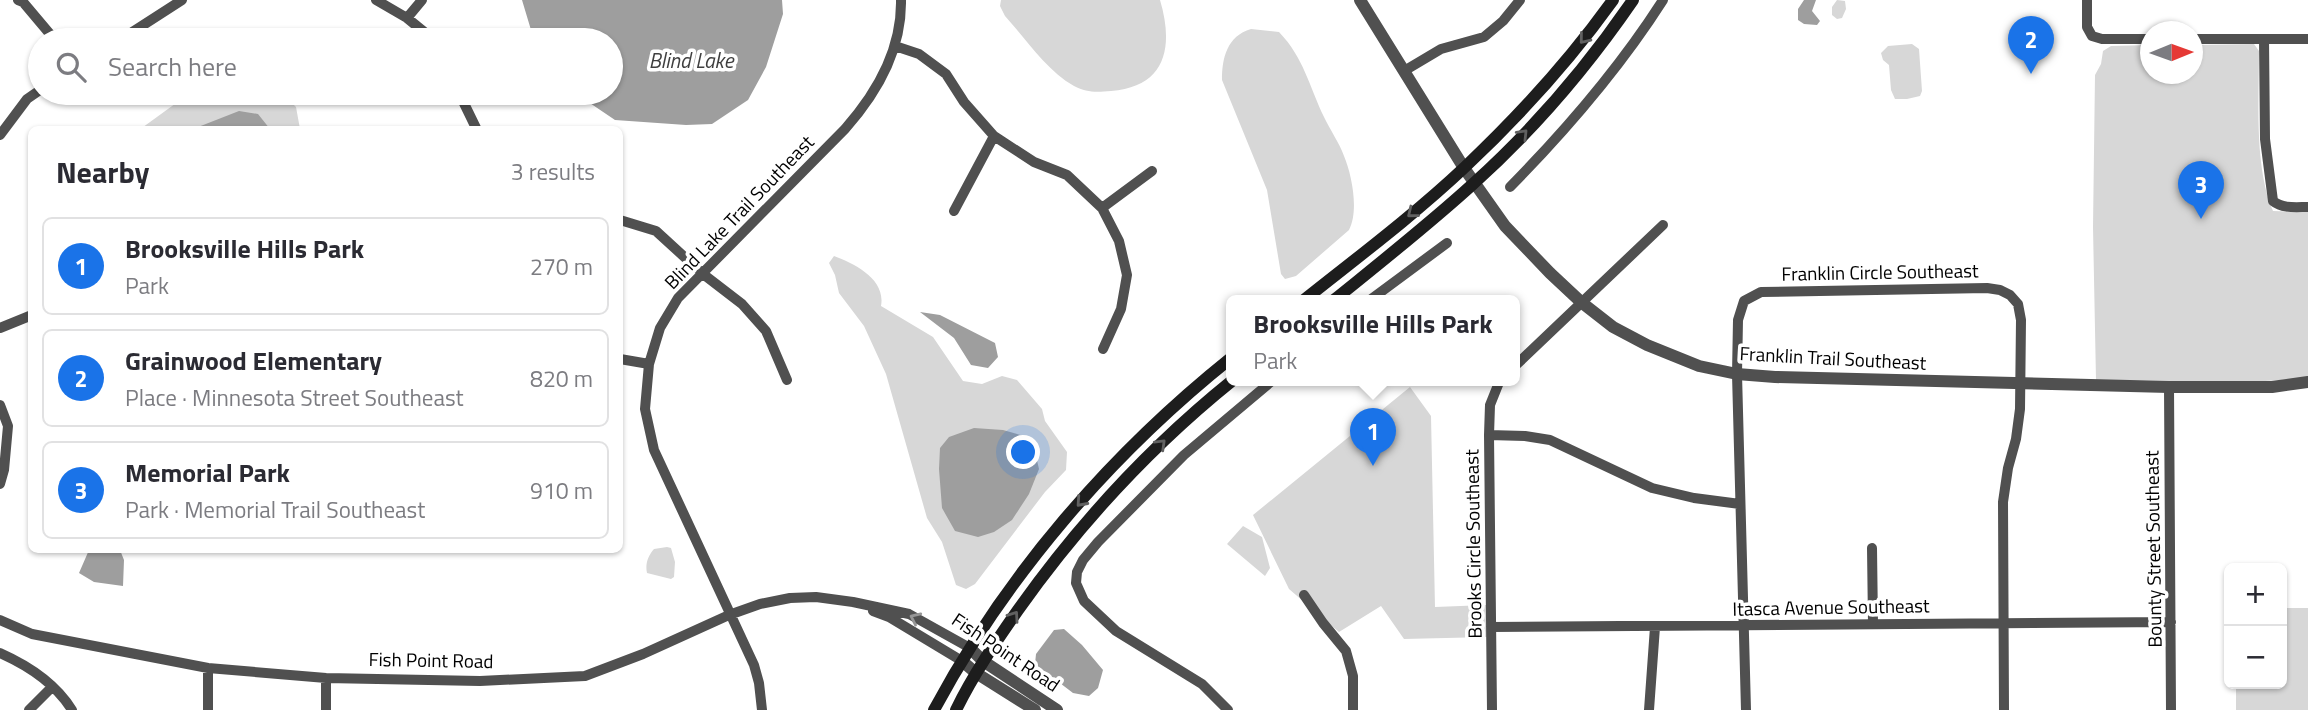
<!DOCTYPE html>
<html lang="en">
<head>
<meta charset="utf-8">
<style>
  body { margin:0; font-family:"Titillium Web",sans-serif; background:#f2f2f3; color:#2b2b33 }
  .controls { position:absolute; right:21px; bottom:21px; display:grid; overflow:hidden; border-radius:10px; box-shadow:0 2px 5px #0004 }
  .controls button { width:63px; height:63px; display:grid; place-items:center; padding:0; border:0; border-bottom:2px solid #e1e1e2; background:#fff; color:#2b2b33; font:35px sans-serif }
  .compass { position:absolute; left:2140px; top:21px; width:63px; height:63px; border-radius:50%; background:#fff; box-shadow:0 2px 5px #0004; rotate:89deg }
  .you { position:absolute; left:1024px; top:453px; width:24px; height:24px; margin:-18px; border:5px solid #fff; border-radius:50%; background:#1a73e8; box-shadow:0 0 0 10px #1a73e833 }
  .badge { display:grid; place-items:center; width:46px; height:46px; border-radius:50%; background:#1a73e8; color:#fff; font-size:23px; font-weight:700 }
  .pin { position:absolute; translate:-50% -58px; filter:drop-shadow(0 2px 4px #0008) }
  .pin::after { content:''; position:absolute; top:37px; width:24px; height:21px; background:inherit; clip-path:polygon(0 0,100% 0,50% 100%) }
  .popup { position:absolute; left:1226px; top:295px; width:294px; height:91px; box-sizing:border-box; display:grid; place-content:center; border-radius:10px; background:#fff; filter:drop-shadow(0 2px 5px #0005); font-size:23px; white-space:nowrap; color:#7c7c81 }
  .popup b { font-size:26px; color:#2b2b33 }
  .popup::after { content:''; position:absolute; left:50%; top:100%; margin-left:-14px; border:14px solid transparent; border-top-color:#fff }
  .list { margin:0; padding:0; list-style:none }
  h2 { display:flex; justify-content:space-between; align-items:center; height:91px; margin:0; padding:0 28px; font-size:30px }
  h2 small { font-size:23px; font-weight:400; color:#7c7c81 }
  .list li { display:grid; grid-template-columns:46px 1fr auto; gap:21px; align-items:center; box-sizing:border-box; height:98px; margin:0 14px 14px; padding:0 14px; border:2px solid #e1e1e2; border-radius:10px }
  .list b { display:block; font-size:26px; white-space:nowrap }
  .list p { margin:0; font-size:23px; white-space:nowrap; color:#7c7c81 }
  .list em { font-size:23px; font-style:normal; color:#7c7c81 }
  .icon { flex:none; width:38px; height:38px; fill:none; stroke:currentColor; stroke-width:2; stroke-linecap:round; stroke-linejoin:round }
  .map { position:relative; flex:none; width:2308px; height:710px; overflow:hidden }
  .search { position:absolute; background:#fff; box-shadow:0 2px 5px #0004; left:28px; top:28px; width:595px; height:77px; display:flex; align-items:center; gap:18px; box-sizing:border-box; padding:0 24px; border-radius:38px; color:#7c7c81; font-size:26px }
  .panel { position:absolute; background:#fff; box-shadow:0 2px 5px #0004; left:28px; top:126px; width:595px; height:427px; border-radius:10px }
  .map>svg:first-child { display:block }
  .green { fill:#d7d7d7 }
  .water { fill:#9e9e9e }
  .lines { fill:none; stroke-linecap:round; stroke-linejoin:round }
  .minor { stroke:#505050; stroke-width:10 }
  .tertiary { stroke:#505050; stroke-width:12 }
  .secondary { stroke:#1d1d1d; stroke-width:12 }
  .oneway { stroke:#616161 }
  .oneway2 { stroke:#969696 }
  .labels { text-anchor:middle; stroke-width:7; stroke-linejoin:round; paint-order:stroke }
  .street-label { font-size:19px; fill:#000; stroke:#fff }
  .water-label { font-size:21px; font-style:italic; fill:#3f3f3f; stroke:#fff }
</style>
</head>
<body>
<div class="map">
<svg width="2308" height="710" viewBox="0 0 2308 710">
  <rect width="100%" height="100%" fill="#fff"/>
  <path class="green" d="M1001 0H1160C1174 47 1166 87 1111 91 1097 92 1087 93 1074 86 1046 70 1026 39 1005 16L1000 6Z
    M1837 0 1845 1 1846 9 1842 18 1837 19 1832 15V7Z
    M1251 29 1279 32C1304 58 1309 86 1324 117 1330 130 1339 142 1344 156 1352 175 1359 211 1349 230L1296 276 1285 279 1281 274 1267 190 1222 80C1222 58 1227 36 1251 29Z
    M1912 44 1919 49 1922 91 1920 96 1907 99H1895L1891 90 1889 65 1883 60 1881 53 1888 46Z
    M2254 44 2259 51C2259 99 2254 167 2273 211L2308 212V378L2250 382 2096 380 2093 227 2095 75 2101 64 2103 51 2111 46 2150 45V74H2192L2193 45Z
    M190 93H282L296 107 300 129H270L269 126 139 130Z
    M834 256C855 264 886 279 881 306L933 337 963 381 982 384 1002 376 1017 380 1042 409 1045 421 1067 452 1066 470 1045 492 975 584 966 589 956 585 942 542 927 518 886 374 864 326 839 293 835 275 829 263Z
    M1410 387 1431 416 1435 607 1486 605 1487 637 1404 639 1381 606 1339 632 1289 589 1253 515Z
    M1243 526 1262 537 1270 568 1265 576 1227 544Z
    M667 547 671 548 675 562 674 577 671 579 647 573C645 564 648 556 654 549Z
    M2282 608H2308V710H2236V684H2282Z"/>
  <path class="water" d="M522 0H782L783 14 766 67 748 100 712 124 686 125 615 120 575 93H611V40H534Z
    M1804 0H1816L1812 11 1820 21 1817 25 1804 24 1798 20V9Z
    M239 111 258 114 270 129H193Z
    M920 312 940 315 995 343 998 357 988 368 971 365 954 338Z
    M974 428 1003 430 1024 436 1035 452 1039 469 1029 494 1012 520 994 532 978 537 955 531 942 508 939 469 940 448 949 437Z
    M89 550H120L124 560 123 586 94 582 79 573Z
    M1064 629 1082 645 1103 670 1098 688 1089 696 1073 693 1035 664 1036 654 1054 630Z"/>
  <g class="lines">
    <path class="minor" d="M18 0 23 2 55 40
      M376 0 407 18 434 40
      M2087 0V27L2092 36 2102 39H2150
      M407 18 422 0
      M2192 39H2308
      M2264 39 2265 139 2273 201C2283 209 2296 207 2308 207
      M120 40 182 0
      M895 46 919 54 946 74 964 102 994 136 1034 162 1067 175 1102 208 1119 241 1127 275 1121 309 1103 349
      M1404 71 1441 49 1484 37 1503 21 1520 0
      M459 93 477 130
      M0 135 27 99 40 90
      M1510 187C1567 129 1619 69 1663 0
      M1102 208 1152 171
      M954 211 994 136
      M620 220 656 231 703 274 742 304 766 331 787 380
      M1370 300 1447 243
      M0 328 32 315
      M620 359 649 364
      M1515 366 1663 225
      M2169 387 2171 710
      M0 405 8 426 4 470 0 484
      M1489 435 1525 436 1550 440 1652 488 1694 498 1740 504
      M1872 548 1873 624
      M1304 595 1323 623 1346 651 1353 676V710
      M873 611 889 617 962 661
      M0 620 32 634 208 668 326 678 480 681 585 676 643 654 729 615 760 604 790 598 816 597 853 602 909 614 970 648
      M1491 627 2171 622
      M0 653C27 665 56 684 72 710
      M208 668V710
      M326 678V710
      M29 710 52 687
      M762 710 759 683 754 665 654 450 645 409 649 364 660 328 678 298 845 129C877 93 902 50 901 0
      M1228 710 1202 684 1116 631 1084 601 1076 583 1077 572 1083 560 1098 542 1184 455 1273 380
      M1492 710 1489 435 1490 405 1500 380
      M1649 710 1655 627
      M1746 710 1737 374 1738 320 1744 301 1761 292 1987 288 2000 290 2010 295 2018 304 2021 320 2020 409 2016 439 2008 468 2003 502 2004 710"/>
    <path class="tertiary" d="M1360 0 1464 168 1505 226 1550 273 1581 302 1613 327 1647 345 1699 366 1737 374 1775 377 2169 387H2272L2308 382
      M970 648 983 661 1057 710
      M962 661 976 673 1035 710"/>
    <path class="secondary" d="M1304 300C1358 257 1414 215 1465 167 1519 116 1570 60 1613 0
      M1334 300C1381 262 1428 225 1473 184 1533 130 1587 67 1633 0
      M934 710C1007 574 1111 454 1231 358
      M956 710C973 675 995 643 1018 610 1079 524 1151 446 1233 380"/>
  </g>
  <defs><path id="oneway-chevron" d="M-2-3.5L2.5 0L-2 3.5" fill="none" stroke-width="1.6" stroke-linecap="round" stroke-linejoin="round" transform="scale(1.75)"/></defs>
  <g class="oneway">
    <use href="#oneway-chevron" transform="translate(1584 39) rotate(129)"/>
    <use href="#oneway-chevron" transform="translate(1523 134) rotate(-46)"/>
    <use href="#oneway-chevron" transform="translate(1412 213) rotate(141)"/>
    <use href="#oneway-chevron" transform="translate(1161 444) rotate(-44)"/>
    <use href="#oneway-chevron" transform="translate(1081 502) rotate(132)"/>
    <use href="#oneway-chevron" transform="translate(1014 616) rotate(-55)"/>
  </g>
  <use class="oneway2" href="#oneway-chevron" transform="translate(915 618) rotate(-155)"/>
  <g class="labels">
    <g class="street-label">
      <text transform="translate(739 212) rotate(-46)" y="7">Blind Lake Trail Southeast</text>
      <text transform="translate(1880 272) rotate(-1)" y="7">Franklin Circle Southeast</text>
      <text transform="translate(1833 358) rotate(3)" y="7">Franklin Trail Southeast</text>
      <text transform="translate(1473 544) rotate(-91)" y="7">Brooks Circle Southeast</text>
      <text transform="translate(2153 549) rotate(-91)" y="7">Bounty Street Southeast</text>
      <text transform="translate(1831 607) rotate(-1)" y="7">Itasca Avenue Southeast</text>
      <text transform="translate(1006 652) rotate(34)" y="7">Fish Point Road</text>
      <text transform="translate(431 660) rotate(1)" y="7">Fish Point Road</text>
    </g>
    <g class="water-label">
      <text x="691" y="68">Blind Lake</text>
    </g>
  </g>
</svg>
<div class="controls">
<button>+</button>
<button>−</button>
</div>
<svg class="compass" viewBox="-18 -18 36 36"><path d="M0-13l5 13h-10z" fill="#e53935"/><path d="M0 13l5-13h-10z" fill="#7c7c81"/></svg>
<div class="you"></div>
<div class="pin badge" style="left:1373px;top:466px">1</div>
<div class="popup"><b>Brooksville Hills Park</b>Park</div>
<div class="pin badge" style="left:2031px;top:74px">2</div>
<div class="pin badge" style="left:2201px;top:219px">3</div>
<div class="search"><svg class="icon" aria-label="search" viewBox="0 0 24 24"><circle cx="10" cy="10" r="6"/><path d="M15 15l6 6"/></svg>Search here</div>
<section class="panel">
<h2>Nearby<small>3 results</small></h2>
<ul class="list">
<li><span class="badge">1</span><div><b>Brooksville Hills Park</b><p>Park</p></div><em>270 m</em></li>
<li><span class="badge">2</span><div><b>Grainwood Elementary</b><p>Place · Minnesota Street Southeast</p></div><em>820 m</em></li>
<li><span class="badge">3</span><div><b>Memorial Park</b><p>Park · Memorial Trail Southeast</p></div><em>910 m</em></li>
</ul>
</section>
</div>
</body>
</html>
